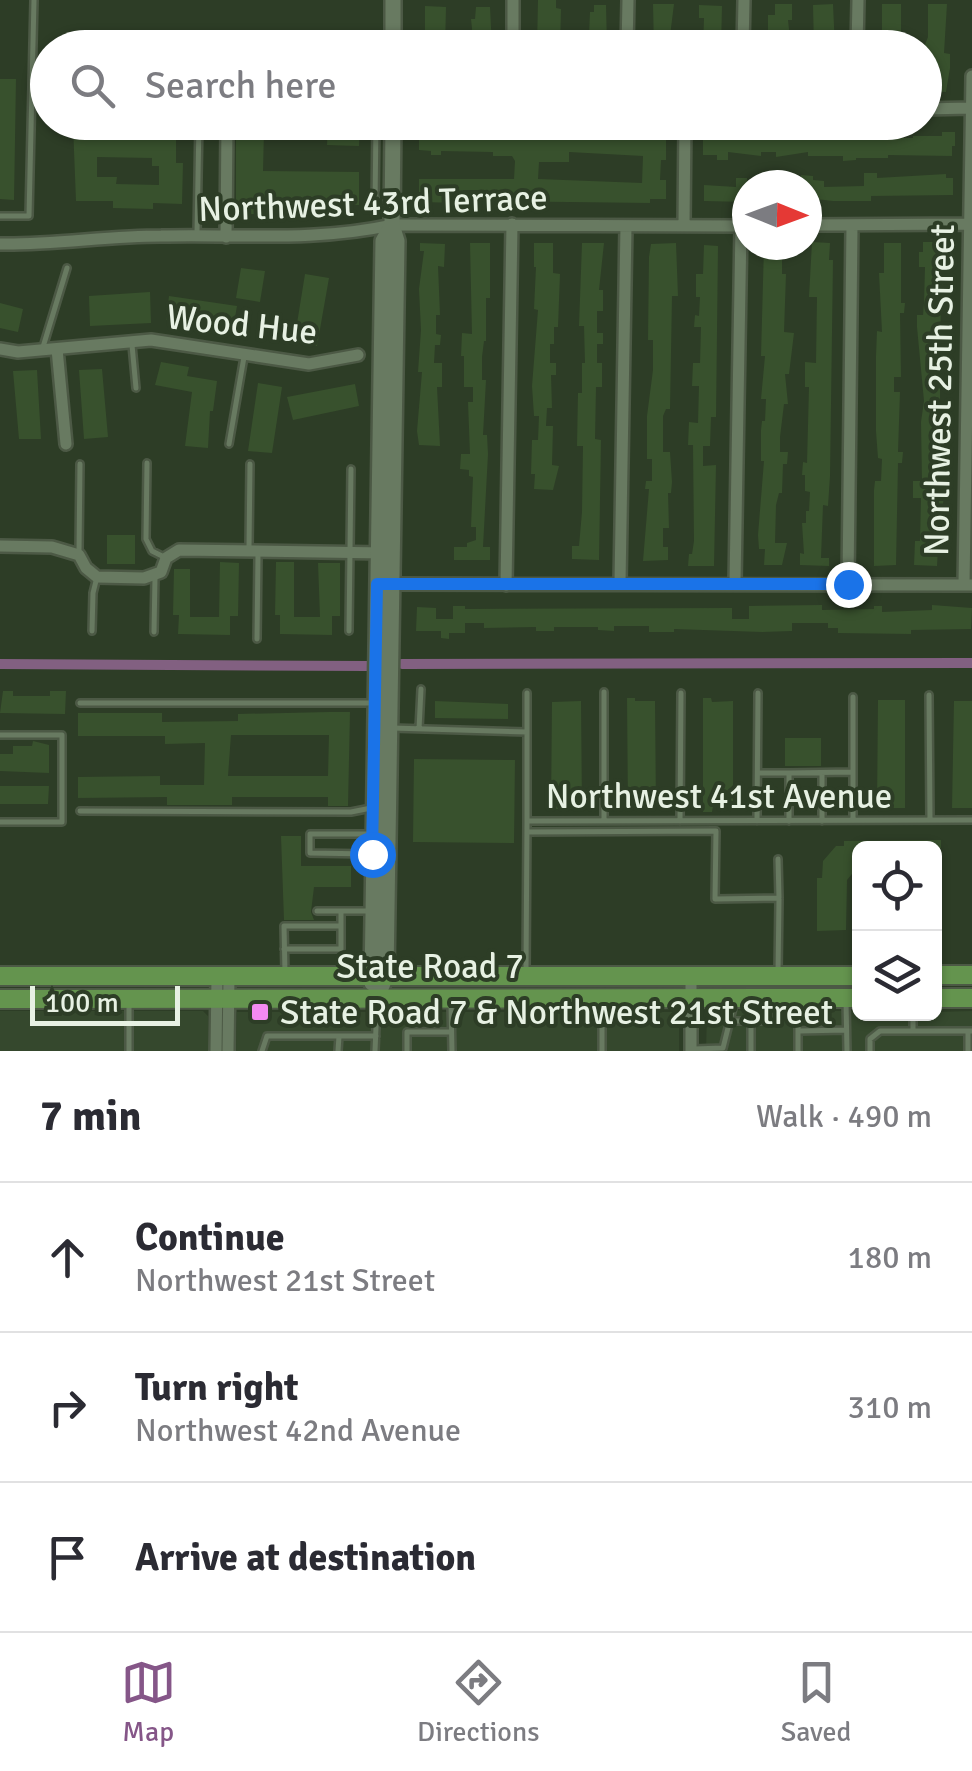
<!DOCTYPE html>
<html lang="en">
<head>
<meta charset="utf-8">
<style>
  body { margin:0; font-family:Signika,sans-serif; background:#f2f2f3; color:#2b2b33 }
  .controls { position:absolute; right:30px; bottom:30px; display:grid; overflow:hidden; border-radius:15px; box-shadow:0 2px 8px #0004 }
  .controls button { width:90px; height:90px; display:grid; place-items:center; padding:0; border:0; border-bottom:2px solid #e1e1e2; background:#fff; color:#2b2b33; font:50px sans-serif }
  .compass { position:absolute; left:732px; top:170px; width:90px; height:90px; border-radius:50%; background:#fff; box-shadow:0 2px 8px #0004; rotate:91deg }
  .scale { position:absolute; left:30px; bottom:25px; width:150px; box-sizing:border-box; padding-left:10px; border:5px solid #e7f1e3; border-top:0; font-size:28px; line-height:35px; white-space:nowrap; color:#e7f1e3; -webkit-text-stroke:8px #2d3d26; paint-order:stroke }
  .stop { position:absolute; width:30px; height:30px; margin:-22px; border:8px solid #1a73e8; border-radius:50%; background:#fff }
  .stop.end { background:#1a73e8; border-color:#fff; box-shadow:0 2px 10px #0008 }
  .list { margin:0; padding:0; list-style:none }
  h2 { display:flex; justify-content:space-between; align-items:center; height:130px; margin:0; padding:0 40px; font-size:42px }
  h2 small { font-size:32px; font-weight:400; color:#7c7c81 }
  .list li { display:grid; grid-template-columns:65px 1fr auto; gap:30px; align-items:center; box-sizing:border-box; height:150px; padding:0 40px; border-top:2px solid #e1e1e2 }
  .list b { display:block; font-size:38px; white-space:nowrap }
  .list p { margin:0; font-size:32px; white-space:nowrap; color:#7c7c81 }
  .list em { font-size:32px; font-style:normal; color:#7c7c81 }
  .icon { flex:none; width:55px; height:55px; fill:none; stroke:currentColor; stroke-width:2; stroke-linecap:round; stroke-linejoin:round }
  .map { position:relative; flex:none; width:972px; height:1051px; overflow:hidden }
  .search { position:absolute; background:#fff; box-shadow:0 2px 8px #0004; left:30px; right:30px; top:30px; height:110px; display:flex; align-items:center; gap:25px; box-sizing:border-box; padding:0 35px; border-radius:55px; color:#7c7c81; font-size:38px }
  .sheet { height:580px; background:#fff }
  nav { display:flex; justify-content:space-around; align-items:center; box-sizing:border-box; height:140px; border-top:2px solid #e1e1e2; background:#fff; font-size:28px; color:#7c7c81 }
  nav a { display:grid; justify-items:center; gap:5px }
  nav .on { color:#855688 }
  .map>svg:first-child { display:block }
  .built { fill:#35482d }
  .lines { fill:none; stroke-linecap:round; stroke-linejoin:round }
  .canal { stroke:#826081; stroke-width:10 }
  .building { fill:#38512d; fill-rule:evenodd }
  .lane-casing { stroke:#4c5945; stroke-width:10 }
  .street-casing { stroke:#4c5945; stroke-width:16 }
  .secondary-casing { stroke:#4c5945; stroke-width:20 }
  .primary-casing { stroke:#4c5945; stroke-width:22 }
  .lane { stroke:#687a61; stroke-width:5 }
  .street { stroke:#687a61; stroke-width:11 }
  .secondary { stroke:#687a61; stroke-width:15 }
  .primary { stroke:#64944e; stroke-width:18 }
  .route { stroke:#1a73e8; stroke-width:12 }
  .poi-dot { fill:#f38af1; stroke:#2d3d26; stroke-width:4 }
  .labels { text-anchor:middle; stroke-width:8; stroke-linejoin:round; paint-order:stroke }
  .street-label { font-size:35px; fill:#e7f1e3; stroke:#2d3d26 }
  .poi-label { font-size:35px; fill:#e7f1e3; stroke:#2d3d26; text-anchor:start }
</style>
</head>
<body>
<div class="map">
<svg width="972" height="1051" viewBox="0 0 972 1051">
  <rect width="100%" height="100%" fill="#2d3d26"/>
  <path class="built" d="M707 1010 859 1011 860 1014 972 1011V1051H706Z
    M0 1011H203L208 1016V1051H0Z
    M237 1012H679V1051H236Z"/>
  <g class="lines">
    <path class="canal" d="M0 664 367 666
      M402 664 972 663"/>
  </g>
  <path class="building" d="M538 0H556V8L561 9 560 48H537Z
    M653 4H674L670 36H680V48H654Z
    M775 4H792V20H788L791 48H771V42H768V15H775Z
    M833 4 835 48H814L813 5Z
    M882 4H901V48H882Z
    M928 4H947L944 53 950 54V68L946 92 927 91 928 60H924V47L928 37Z
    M594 5H606L607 46 580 48V35L589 36 590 12H594Z
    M699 5 722 6 721 48H703L704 18H699Z
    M425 6 446 7 445 48H425Z
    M476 7H490L492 47 474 48 471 19H475Z
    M0 79H16L14 200 0 199Z
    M80 122H104V133L152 134V126L176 122V163H183L182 204 153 203V209L113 208V201H76L73 125ZM97 157 152 158V166H159V185L116 184 117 177H97Z
    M328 122H360L359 146 327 145Z
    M236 131H264L263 171 359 172V205L263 204V214H236Z
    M577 132 610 138 627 137V133H666V160H661L660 180H666V199H650V203L482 201V190H463V203L419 202V179H514L515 161 512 156H493V152L441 151V155H431V151L419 150V134L491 133 506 134V137L529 138V133H538V138H562V133ZM569 152 643 156 642 183 538 179 539 162H569Z
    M722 132H748V135L824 132V138H913V136H942V132H955V146H952V156L888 155V158H856V160L843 161V156H808V152L776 157V152H761V156L728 152V160H717V155H703V138H722Z
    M864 173H877V178L946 174V178H953V195L871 196V201H833L807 198V185H801V175L813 176V180L824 181V187L864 186Z
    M736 178H747V202L704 201V185L736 187Z
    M812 242 830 243 829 260H833L830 476 828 506 823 505 821 558H829V566L800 565V553L804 554 802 523H806V511H809L810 492 805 491V475H802L803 462 807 463 809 387H805V362L816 363 817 297H809Z
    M923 242H944V257H947L941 297 940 357V496H944L940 528 944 529 943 549H938L937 566 914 565 915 541H920L921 498H913V481H922L921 422 924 401 917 327V315H923L924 303 925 267H919V252H923Z
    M420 243 445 244 444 267 438 266 440 315H436V334L441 335 440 345H435L434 363H442V387H437L440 446 419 445 417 431 422 372H418L421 330 419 289 424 251H420Z
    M470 243H490V298H486V341H484L482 357V380H486L483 435H487L488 454 483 547H490V560H454V547H467V543L476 540V527H471L473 477 469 476V470L460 469 461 454H470L468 402H473V387H464V356H461L462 333 472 334Z
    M534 243H553V273L560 274 558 327H554V344H550V363H556V375H551L552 408H547L546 426H553L552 465 559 466 553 490 534 489 535 474H531L532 440H538L539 416H534L532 386 538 310 534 309 536 267H534Z
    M582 243H604L599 290H603V311H597V333H603V344H597V363H602V387H596L595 439 601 440 599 560 572 559V546H579L582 512 583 446H577L578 393H582V363H585L584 326H579Z
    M676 243 678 296H672L670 409H666L663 416V452H670L672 482 671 493H668L669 528H663V547H668V560L643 561 649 489H645L646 481H652V459H647V416L653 370V340H648L649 257 651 244Z
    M884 243H901V303H905L904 313H900L901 377H894V392H900L898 452H903L902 463H898L896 565 874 566V490L875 481H881L882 459 878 458 876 431V356L877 331 882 332 879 273H884Z
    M704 245 718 246 716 417H711L710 446H703V466L716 465 714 566H688L689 554H692L694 541 693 445H688L689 422 698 423 699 386H692L693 363H700L701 327H694L695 315 699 316 700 297H696V274H703Z
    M764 245H778V250H782V274H786L784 332 794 333 789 374H785L788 404H784L780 437V452H788L787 464H783L782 493H779L776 505 775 543H787L782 565H764L765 549H759L758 535 764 461H761V430L762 421H765L766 399H761L765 356H761Z
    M241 268 265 271 260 302 236 298Z
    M305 274 329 278 317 346 294 342Z
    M150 292 151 323 90 326 89 296Z
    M169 296 237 306 233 329 166 320Z
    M0 303 23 309 18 332 0 328Z
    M161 362 189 367 187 376 217 381 213 411H210L208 448 185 446 192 392 155 385Z
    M102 369 108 437 84 439 79 370Z
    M37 370 41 439H19L13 371Z
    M258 383 282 387 272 453 248 451Z
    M355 384 359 406 293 420 287 397Z
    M107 535H135V564H107Z
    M220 562 239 563 238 616H230V635L178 634 179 615H173L174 569H190V617H219Z
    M276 562H294V617H320L318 563H340V616H332V635L280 634V615H275Z
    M822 605V610L874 609V606H882V612L932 610V605L972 608 971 629 911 630V634L838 633V628H828V623H792V631L762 632 674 629V632H649V626H614V631L598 630V627H554V631H536V627L484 628V623H465V633H449V639L441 638V631H416L417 607 436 608V619H453V606H465V609L732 608V619H749V606Z
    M3 691H13V696H50V691H66L65 714 0 713Z
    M627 698H635V701H655L656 808 628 809Z
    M703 698H711L712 702 733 701V806H713L712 812H703Z
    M878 700H905V808H877Z
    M435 701 508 704V719L435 718Z
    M581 701 582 809H551L552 702Z
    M954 701H972V808H952Z
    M329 712H350L348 806H328V797H232V805H167V797L78 798V777L160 776V785H204L205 743 165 744V736H78V713H162V722L238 721V714ZM231 735H329L328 776H228Z
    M785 738H821V766H785Z
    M33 741 49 745V773L0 771V754H13V746H32Z
    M414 759 515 760 514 843 413 842Z
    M0 786H49L48 804H0Z
    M281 836H301V866H351V887H314L311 912 314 920H284Z
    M941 840V848H860V869H856L847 880 846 930 817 931V878H822L823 861 836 846H844V841Z"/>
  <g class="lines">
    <g class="lane-casing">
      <path id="lane" d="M201 48V46
        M375 205 376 122
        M0 216H29L34 0
        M197 233 199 122
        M132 345 136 388
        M43 347 67 268
        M229 444 244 357
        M147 463 146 539 152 551 164 557
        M249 548 250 464
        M79 552 80 464
        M92 631 93 593 97 577
        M349 631 351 469
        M154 632 155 577
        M257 639 258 554
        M604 692V821
        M929 695 930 820
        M853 697V820
        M80 703H372
        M392 728 527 732V821L972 820
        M419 729 421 689
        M527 732V693
        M0 735H62V822H0
        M758 773H789V821
        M789 773 851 772
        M80 811 351 812 371 808
        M680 821 681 693
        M757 821 758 693
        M822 821V774
        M527 832 716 831 715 899 779 898 778 859
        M369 834H310V853L371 854
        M317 911H341
        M341 926V911H368
        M284 949H341V926H284L285 973
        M526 973 527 821
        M778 973 779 899
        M602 1001V1051
        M846 1001 847 1051
        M129 1002V1051
        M451 1004 452 1051
        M730 1021H767L772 1002
        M751 1021V1051
        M913 1030V1014
        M799 1031 846 1030
        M968 1031V1051
        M694 1049 723 1048 734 1004
        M262 1051 267 1036H376
        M338 1051 339 1036
        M375 1051 377 1004
        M407 1051V1032H451
        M798 1051V1001
        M870 1051V1039L880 1031H972"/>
    </g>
    <g class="street-casing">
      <path id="street" d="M513 0V48
        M627 48 628 0
        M743 48 744 0
        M857 48 858 0
        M924 109 971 108
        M684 224 685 122
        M807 225 970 224
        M226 237 227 122
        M0 244C54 245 107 236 161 236 240 234 314 242 392 225L747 226
        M0 349 18 352 151 340 309 364 358 355
        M57 349 66 444
        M0 546 52 547 79 555 86 568 97 577 144 578 161 572 166 558 179 550 385 553
        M620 583 626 226
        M735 583 741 226
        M848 583 852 225
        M386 584 972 585
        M506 585 512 224
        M964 585 972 76
        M691 976V1051
        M216 1051 217 976
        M228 1051 229 976"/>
    </g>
    <g class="secondary-casing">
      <path id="secondary" d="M393 48V0
        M372 983 383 241 392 225
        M377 998 386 976 397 241 392 225 393 122"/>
    </g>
    <g class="primary-casing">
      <path id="primary" d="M934 975H972
        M0 976H860
        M934 998H972
        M0 999 860 998"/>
    </g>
    <use href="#lane" class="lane"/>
    <use href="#street" class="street"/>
    <use href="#secondary" class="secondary"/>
    <use href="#primary" class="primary"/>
  </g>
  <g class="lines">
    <path class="route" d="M372 854 377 584H848"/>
  </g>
  <rect class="poi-dot" x="250" y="1002" width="20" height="20" rx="5"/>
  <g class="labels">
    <g class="street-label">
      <text transform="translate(373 203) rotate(-2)" y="12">Northwest 43rd Terrace</text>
      <text transform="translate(242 324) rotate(6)" y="12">Wood Hue</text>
      <text transform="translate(939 390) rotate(-89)" y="12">Northwest 25th Street</text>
      <text x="719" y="808">Northwest 41st Avenue</text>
      <text x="430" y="978">State Road 7</text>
    </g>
    <g class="poi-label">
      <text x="280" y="1024">State Road 7 &amp; Northwest 21st Street</text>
    </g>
  </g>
</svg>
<div class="controls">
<button><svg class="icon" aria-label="locate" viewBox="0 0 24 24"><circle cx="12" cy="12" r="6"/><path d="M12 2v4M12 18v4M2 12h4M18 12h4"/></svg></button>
<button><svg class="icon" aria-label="layers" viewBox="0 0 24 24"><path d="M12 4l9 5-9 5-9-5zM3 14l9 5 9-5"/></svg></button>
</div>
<svg class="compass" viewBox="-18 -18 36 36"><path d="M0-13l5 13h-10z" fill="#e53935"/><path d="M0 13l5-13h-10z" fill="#7c7c81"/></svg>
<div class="scale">100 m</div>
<div class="stop" style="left:372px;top:854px"></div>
<div class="stop end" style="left:848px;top:584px"></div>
<div class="search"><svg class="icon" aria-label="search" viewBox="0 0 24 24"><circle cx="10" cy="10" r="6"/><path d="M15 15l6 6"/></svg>Search here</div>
</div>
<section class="sheet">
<h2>7 min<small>Walk · 490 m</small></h2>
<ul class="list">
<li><svg class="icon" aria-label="ahead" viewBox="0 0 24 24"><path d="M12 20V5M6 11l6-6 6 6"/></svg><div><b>Continue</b><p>Northwest 21st Street</p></div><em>180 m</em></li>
<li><svg class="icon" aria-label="right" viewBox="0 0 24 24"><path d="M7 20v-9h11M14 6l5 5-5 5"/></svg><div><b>Turn right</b><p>Northwest 42nd Avenue</p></div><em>310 m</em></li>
<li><svg class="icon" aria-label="arrive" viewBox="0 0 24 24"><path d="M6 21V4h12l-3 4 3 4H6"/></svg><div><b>Arrive at destination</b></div></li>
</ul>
</section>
<nav>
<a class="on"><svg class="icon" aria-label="map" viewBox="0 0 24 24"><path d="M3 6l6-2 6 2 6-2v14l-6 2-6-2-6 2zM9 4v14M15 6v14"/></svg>Map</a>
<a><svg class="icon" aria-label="directions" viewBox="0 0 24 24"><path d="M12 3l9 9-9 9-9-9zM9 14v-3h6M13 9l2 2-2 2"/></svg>Directions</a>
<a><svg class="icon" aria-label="saved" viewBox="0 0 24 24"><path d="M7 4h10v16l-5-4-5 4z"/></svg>Saved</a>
</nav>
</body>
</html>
